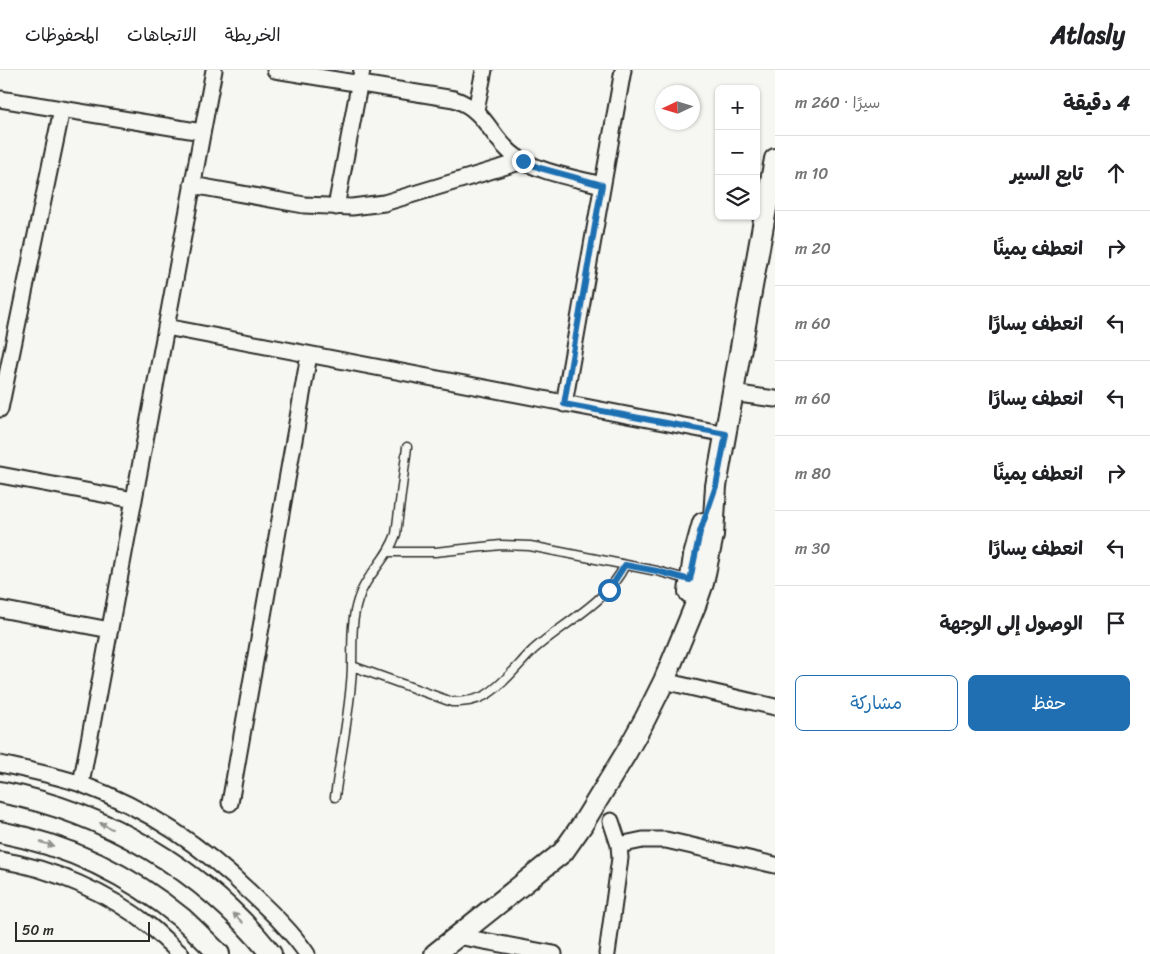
<!DOCTYPE html>
<html lang="ar">
<head>
<meta charset="utf-8">
<style>
  body { margin:0; font-family:Sriracha,"Playpen Sans Arabic",sans-serif; background:#f6f6f6; color:#202124; direction:rtl }
  .controls { position:absolute; right:15px; top:15px; display:grid; overflow:hidden; border-radius:8px; box-shadow:0 1px 4px #0004 }
  .controls button { width:45px; height:45px; display:grid; place-items:center; padding:0; border:0; border-bottom:1px solid #e0e0e0; background:#fff; color:#202124; font:25px sans-serif }
  .compass { position:absolute; left:655px; top:15px; width:45px; height:45px; border-radius:50%; background:#fff; box-shadow:0 1px 4px #0004; rotate:266deg }
  .scale { position:absolute; left:15px; bottom:12px; width:135px; box-sizing:border-box; padding-left:5px; border:2px solid #2b2b2b; border-top:0; font-size:14px; line-height:18px; white-space:nowrap; color:#2b2b2b; -webkit-text-stroke:4px #f6f6f2; paint-order:stroke }
  .stop { position:absolute; width:15px; height:15px; margin:-11px; border:4px solid #1f6fb2; border-radius:50%; background:#fff }
  .stop.end { background:#1f6fb2; border-color:#fff; box-shadow:0 1px 5px #0008 }
  .list { margin:0; padding:0; list-style:none }
  h2 { display:flex; justify-content:space-between; align-items:center; height:65px; margin:0; padding:0 20px; font-size:21px }
  h2 small { font-size:16px; font-weight:400; color:#757577 }
  .list li { display:grid; grid-template-columns:32px 1fr auto; gap:15px; align-items:center; box-sizing:border-box; height:75px; padding:0 20px; border-top:1px solid #e0e0e0 }
  .list b { display:block; font-size:19px; white-space:nowrap }
  .list em { font-size:16px; font-style:normal; color:#757577 }
  .actions { display:flex; gap:10px; padding:15px 20px }
  .actions a { flex:1; padding:11px 0; border:1px solid #1f6fb2; border-radius:8px; text-align:center; font-size:18px; color:#1f6fb2 }
  .actions .main { background:#1f6fb2; color:#fff }
  .icon { flex:none; width:28px; height:28px; fill:none; stroke:currentColor; stroke-width:2; stroke-linecap:round; stroke-linejoin:round }
  .map { position:relative; flex:none; width:775px; height:884px; overflow:hidden; direction:ltr }
  header { display:flex; align-items:center; gap:30px; box-sizing:border-box; height:70px; padding:0 25px; background:#fff; border-bottom:1px solid #e0e0e0 }
  header strong { font-size:24px }
  nav { display:flex; gap:28px; margin-inline-start:auto; font-size:18px }
  main { display:flex }
  aside { flex:1; background:#fff }
  .map>svg:first-child { display:block }
  .lines { fill:none; stroke-linecap:round; stroke-linejoin:round }
  .lane-casing { stroke:#2b2b2b; stroke-width:11 }
  .street-casing { stroke:#2b2b2b; stroke-width:19 }
  .secondary-casing { stroke:#2b2b2b; stroke-width:24 }
  .lane { stroke:#f6f6f2; stroke-width:8 }
  .street { stroke:#f6f6f2; stroke-width:15 }
  .secondary { stroke:#f6f6f2; stroke-width:20 }
  .oneway { fill:#90908e }
  .route { stroke:#1f6fb2; stroke-width:6 }
</style>
</head>
<body>
<header>
<strong>Atlasly</strong>
<nav><a>الخريطة</a><a>الاتجاهات</a><a>المحفوظات</a></nav>
</header>
<main>
<aside>
<h2>4 دقيقة<small>سيرًا · 260 m</small></h2>
<ul class="list">
<li><svg class="icon" aria-label="ahead" viewBox="0 0 24 24"><path d="M12 20V5M6 11l6-6 6 6"/></svg><div><b>تابع السير</b></div><em>10 m</em></li>
<li><svg class="icon" aria-label="right" viewBox="0 0 24 24"><path d="M7 20v-9h11M14 6l5 5-5 5"/></svg><div><b>انعطف يمينًا</b></div><em>20 m</em></li>
<li><svg class="icon" aria-label="left" viewBox="0 0 24 24"><path d="M17 20v-9H6M10 6l-5 5 5 5"/></svg><div><b>انعطف يسارًا</b></div><em>60 m</em></li>
<li><svg class="icon" aria-label="left" viewBox="0 0 24 24"><path d="M17 20v-9H6M10 6l-5 5 5 5"/></svg><div><b>انعطف يسارًا</b></div><em>60 m</em></li>
<li><svg class="icon" aria-label="right" viewBox="0 0 24 24"><path d="M7 20v-9h11M14 6l5 5-5 5"/></svg><div><b>انعطف يمينًا</b></div><em>80 m</em></li>
<li><svg class="icon" aria-label="left" viewBox="0 0 24 24"><path d="M17 20v-9H6M10 6l-5 5 5 5"/></svg><div><b>انعطف يسارًا</b></div><em>30 m</em></li>
<li><svg class="icon" aria-label="arrive" viewBox="0 0 24 24"><path d="M6 21V4h12l-3 4 3 4H6"/></svg><div><b>الوصول إلى الوجهة</b></div></li>
</ul>
<div class="actions"><a class="main">حفظ</a><a>مشاركة</a></div>
</aside>
<div class="map">
<svg width="775" height="884" viewBox="0 0 775 884">
  <rect width="100%" height="100%" fill="#f6f6f2"/>
  <filter id="ink" filterUnits="userSpaceOnUse"><feTurbulence type="fractalNoise" baseFrequency=".02" numOctaves="2"/><feDisplacementMap in="SourceGraphic" scale="10" xChannelSelector="R" yChannelSelector="G"/><feConvolveMatrix kernelMatrix="1 2 1 2 8 2 1 2 1" color-interpolation-filters="sRGB"/></filter>
  <g filter="url(#ink)">
    <g class="lines">
      <g class="lane-casing">
        <path id="lane" d="M388 482H435L501 475 530 476 657 501 690 510
          M352 596 452 632C465 632 475 631 486 625 504 614 518 595 533 580 564 552 606 534 625 495
          M335 727C340 689 348 651 351 613 354 585 349 557 358 530 366 504 387 491 396 464L407 377"/>
      </g>
      <g class="street-casing">
        <path id="street" d="M275 0 454 29C488 41 489 67 515 86 537 102 575 108 602 115
          M0 29 202 62
          M476 40 484 0
          M192 115 304 135 352 137 384 133 523 91
          M336 137 362 0
          M166 257 726 364
          M732 323 775 329
          M564 334 623 0
          M0 339 62 39
          M0 405 134 430
          M0 539 110 560
          M664 611 775 637
          M0 694C27 700 55 705 81 714 149 739 202 776 253 825 272 843 292 862 307 884
          M81 714 214 0
          M230 733 309 285
          M619 775 643 770H666L775 795
          M0 790C51 798 109 823 150 856 160 864 170 875 181 884
          M457 866 554 884
          M607 884 620 788 619 775 611 751"/>
      </g>
      <g class="secondary-casing">
        <path id="secondary" d="M689 522 694 486 703 453
          M0 722C105 742 204 800 271 884
          M0 762C67 775 130 805 183 849 195 860 207 872 219 884
          M435 884 563 782 582 755 626 683 645 649 664 611 695 536 703 513 713 465 716 416 775 89"/>
      </g>
      <use href="#lane" class="lane"/>
      <use href="#street" class="street"/>
      <use href="#secondary" class="secondary"/>
    </g>
    <defs><path id="oneway-solid" d="M-6-.8H1V-3.2L6.5 0L1 3.2V.8H-6Z" transform="scale(1.25)"/></defs>
    <g class="oneway">
      <use href="#oneway-solid" transform="translate(106 756) rotate(-153)"/>
      <use href="#oneway-solid" transform="translate(47 774) rotate(16)"/>
      <use href="#oneway-solid" transform="translate(238 848) rotate(-136)"/>
    </g>
  </g>
  <g class="lines" filter="url(#ink)">
    <path class="route" d="M523 91 540 98 602 115 564 334 726 364 716 416 700 462 690 510 657 501 625 495 609 520"/>
  </g>
</svg>
<div class="controls">
<button>+</button>
<button>−</button>
<button><svg class="icon" aria-label="layers" viewBox="0 0 24 24"><path d="M12 4l9 5-9 5-9-5zM3 14l9 5 9-5"/></svg></button>
</div>
<svg class="compass" viewBox="-18 -18 36 36"><path d="M0-13l5 13h-10z" fill="#e53935"/><path d="M0 13l5-13h-10z" fill="#757577"/></svg>
<div class="scale">50 m</div>
<div class="stop" style="left:609px;top:520px"></div>
<div class="stop end" style="left:523px;top:91px"></div>
</div>
</main>
</body>
</html>
